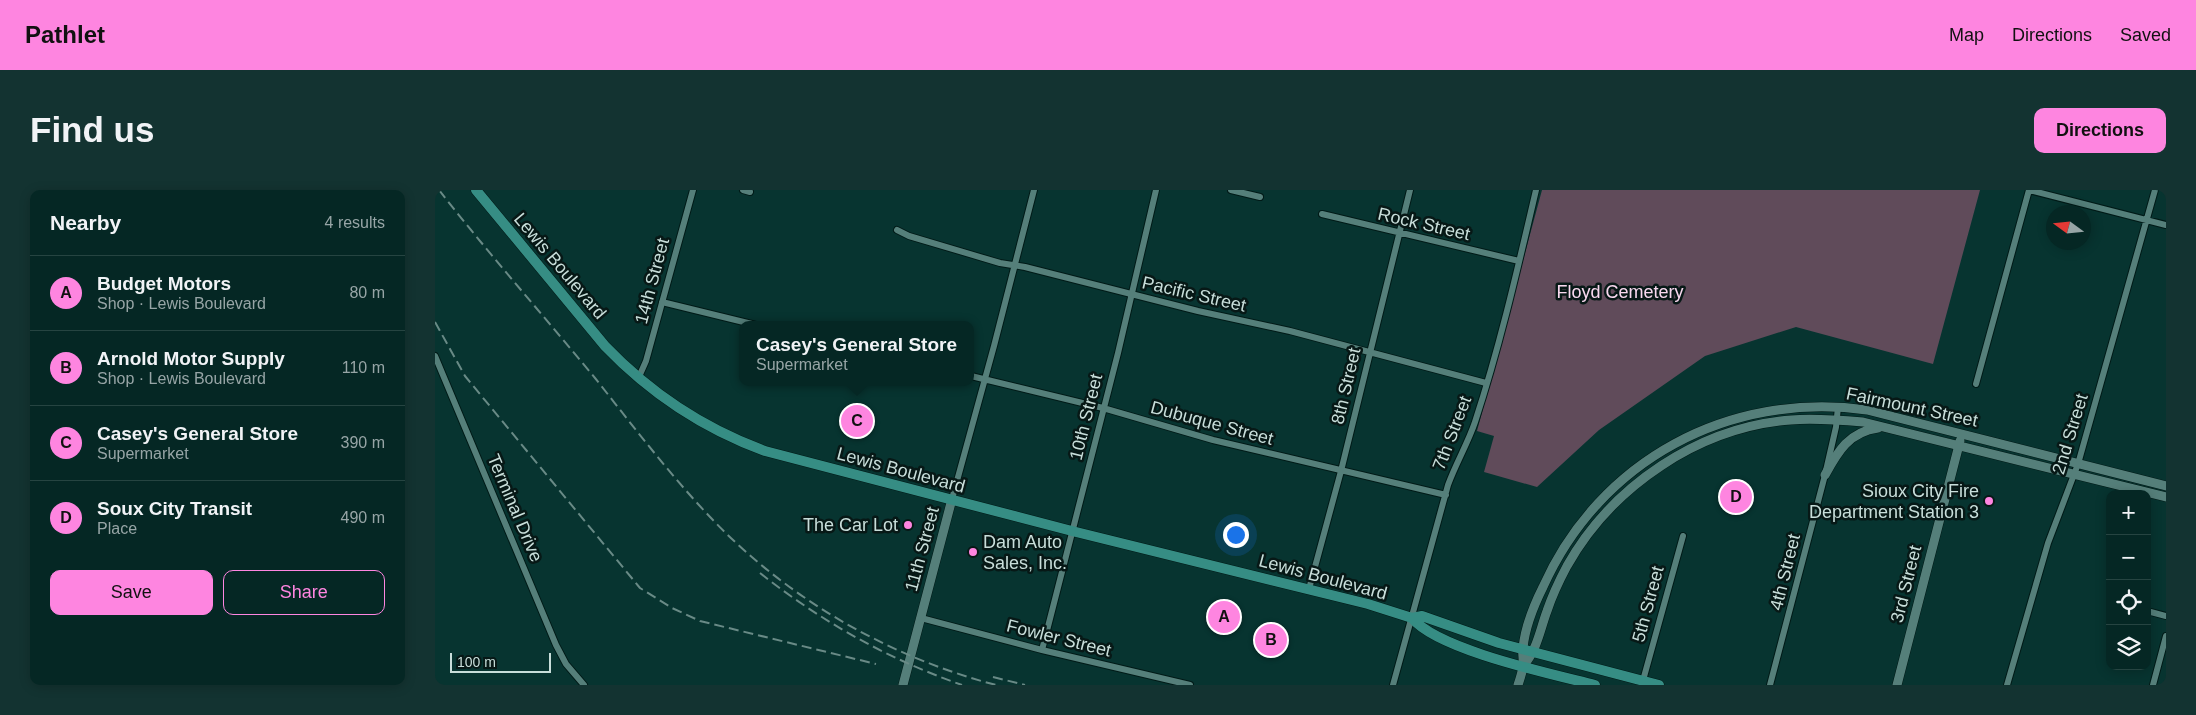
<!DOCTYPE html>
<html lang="en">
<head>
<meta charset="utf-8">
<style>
  body { margin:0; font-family:Helvetica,sans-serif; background:#133331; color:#f1f3f6 }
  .controls { position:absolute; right:15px; bottom:15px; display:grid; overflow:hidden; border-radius:10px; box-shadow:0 2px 12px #0003 }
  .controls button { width:45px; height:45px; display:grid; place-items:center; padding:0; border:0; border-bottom:1px solid #264441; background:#052724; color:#f1f3f6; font:25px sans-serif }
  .compass { position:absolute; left:1611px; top:15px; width:45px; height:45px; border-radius:50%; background:#052724; box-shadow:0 2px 12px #0003; rotate:285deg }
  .scale { position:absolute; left:15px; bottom:12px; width:101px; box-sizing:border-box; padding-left:5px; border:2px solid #c8deda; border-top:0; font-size:14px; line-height:18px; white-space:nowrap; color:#c8deda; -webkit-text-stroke:4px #071816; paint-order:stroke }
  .you { position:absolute; left:800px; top:344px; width:18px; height:18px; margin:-12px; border:4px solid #fff; border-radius:50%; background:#1a73e8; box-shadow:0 0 0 8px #1a73e833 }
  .badge { display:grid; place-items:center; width:32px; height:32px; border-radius:50%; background:#fe85e0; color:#111; font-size:16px; font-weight:700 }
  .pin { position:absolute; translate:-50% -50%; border:2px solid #fff; box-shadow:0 1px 5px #0006 }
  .popup { position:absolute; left:304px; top:131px; width:235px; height:65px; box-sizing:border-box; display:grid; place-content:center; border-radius:10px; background:#052724; filter:drop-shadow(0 1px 4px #0005); font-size:16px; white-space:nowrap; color:#97a5a6 }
  .popup b { font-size:19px; color:#f1f3f6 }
  .popup::after { content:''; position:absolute; left:50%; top:100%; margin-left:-10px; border:10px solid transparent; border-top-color:#052724 }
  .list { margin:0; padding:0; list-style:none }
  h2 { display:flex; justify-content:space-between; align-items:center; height:65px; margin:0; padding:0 20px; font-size:21px }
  h2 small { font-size:16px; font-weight:400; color:#97a5a6 }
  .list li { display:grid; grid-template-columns:32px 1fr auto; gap:15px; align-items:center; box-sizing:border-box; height:75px; padding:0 20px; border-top:1px solid #264441 }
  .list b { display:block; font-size:19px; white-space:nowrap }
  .list p { margin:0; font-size:16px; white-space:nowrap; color:#97a5a6 }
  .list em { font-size:16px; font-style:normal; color:#97a5a6 }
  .actions { display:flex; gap:10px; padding:15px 20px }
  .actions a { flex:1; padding:11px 0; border:1px solid #fe85e0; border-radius:10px; text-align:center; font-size:18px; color:#fe85e0 }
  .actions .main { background:#fe85e0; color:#111 }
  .icon { flex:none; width:28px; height:28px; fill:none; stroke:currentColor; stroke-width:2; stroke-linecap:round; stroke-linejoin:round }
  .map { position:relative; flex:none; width:1731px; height:495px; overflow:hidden; border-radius:10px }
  header { display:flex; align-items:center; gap:30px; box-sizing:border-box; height:70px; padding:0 25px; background:#fe85e0; color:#111 }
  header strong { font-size:24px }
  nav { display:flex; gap:28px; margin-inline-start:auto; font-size:18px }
  .intro { display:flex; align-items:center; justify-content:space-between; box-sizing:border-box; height:120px; padding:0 30px }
  h1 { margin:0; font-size:35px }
  .button { padding:12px 22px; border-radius:10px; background:#fe85e0; color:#111; font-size:18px; font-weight:700 }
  main { display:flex; gap:30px; padding:0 30px }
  aside { flex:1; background:#052724; border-radius:10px; box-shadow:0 2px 12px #0003 }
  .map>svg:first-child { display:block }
  .green { fill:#604b5a }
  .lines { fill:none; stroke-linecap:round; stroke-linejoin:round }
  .street-casing { stroke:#001a17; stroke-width:8 }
  .secondary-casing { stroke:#001a17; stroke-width:10 }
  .primary-casing { stroke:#001a17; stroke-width:11 }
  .street { stroke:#557f7a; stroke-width:6 }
  .secondary { stroke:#557f7a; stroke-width:9 }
  .primary { stroke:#368d84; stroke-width:10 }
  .rail { stroke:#698a86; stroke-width:2; stroke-dasharray:10 5; stroke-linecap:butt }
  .poi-dot { fill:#fe85e0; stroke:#071816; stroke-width:2 }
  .labels { text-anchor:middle; stroke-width:5; stroke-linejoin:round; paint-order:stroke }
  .street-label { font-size:18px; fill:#c8deda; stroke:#071816 }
  .park-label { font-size:18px; fill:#f9d8ef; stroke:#071816 }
  .poi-label { font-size:18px; fill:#c8deda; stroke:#071816; text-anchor:end }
</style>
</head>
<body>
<header>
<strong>Pathlet</strong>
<nav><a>Map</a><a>Directions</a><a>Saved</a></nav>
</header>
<div class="intro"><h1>Find us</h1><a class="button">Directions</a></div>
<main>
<aside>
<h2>Nearby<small>4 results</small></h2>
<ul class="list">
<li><span class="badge">A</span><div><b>Budget Motors</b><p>Shop · Lewis Boulevard</p></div><em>80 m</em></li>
<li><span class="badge">B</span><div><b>Arnold Motor Supply</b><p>Shop · Lewis Boulevard</p></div><em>110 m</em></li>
<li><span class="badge">C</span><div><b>Casey's General Store</b><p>Supermarket</p></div><em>390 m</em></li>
<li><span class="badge">D</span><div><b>Soux City Transit</b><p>Place</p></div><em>490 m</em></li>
</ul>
<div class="actions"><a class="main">Save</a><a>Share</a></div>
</aside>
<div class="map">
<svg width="1731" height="495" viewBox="0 0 1731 495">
  <rect width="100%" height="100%" fill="#073430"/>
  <path class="green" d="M1107 0H1545L1498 174 1361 137 1270 166 1164 240 1102 297 1049 282 1059 246 1042 241Z"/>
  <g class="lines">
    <g class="street-casing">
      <path id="street" d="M308 0 315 2
        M796 0 825 7
        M1594 0 1731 35
        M887 24 1084 71
        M462 40 474 46 565 73 590 77 763 121 855 141 1051 193
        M227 112 321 135
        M0 166 121 455 131 474 149 495
        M536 186 668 218 778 250 1011 305
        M203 189 211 171 258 0
        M1541 194 1594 0
        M517 309 559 156 599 0
        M874 399 906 281 975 0
        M1712 421 1731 426
        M486 428 607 460 755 495
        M607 460 683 163 721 0
        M1207 494 1248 346
        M958 495 1013 295C1021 273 1033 253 1040 232 1065 156 1083 77 1101 0
        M1335 495 1390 285 1401 237 1403 217
        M1572 495 1613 353 1643 274 1720 0
        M1718 495 1731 446"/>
    </g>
    <g class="secondary-casing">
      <path id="secondary" d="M1390 285C1403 261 1414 242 1443 238
        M1088 477C1103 457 1104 443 1112 421 1117 406 1124 391 1132 376 1177 296 1264 237 1356 230 1380 228 1404 230 1428 232L1731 307
        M468 495 517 309
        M1083 495C1085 489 1087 483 1088 477 1089 471 1087 464 1088 458 1090 438 1099 415 1108 397 1165 270 1294 201 1432 220L1731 296
        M1462 495 1525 251"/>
    </g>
    <g class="primary-casing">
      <path id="primary" d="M41 0 170 156C216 204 267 238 330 261L637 341 933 414 977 428 987 426 1064 453 1224 495
        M977 428C1003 460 1117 484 1160 495"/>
    </g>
    <use href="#street" class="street"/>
    <use href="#secondary" class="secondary"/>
    <use href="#primary" class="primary"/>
    <path class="rail" d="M4 0C54 64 108 125 160 188 198 236 235 285 277 329 353 409 454 467 561 495
      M0 132 30 186 205 398 237 418 265 431 441 474
      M325 383C387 432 453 469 527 495
      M558 487 590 495"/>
  </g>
  <g class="poi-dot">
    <circle cx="1554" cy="311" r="5"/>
    <circle cx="473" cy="335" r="5"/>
    <circle cx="538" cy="362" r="5"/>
  </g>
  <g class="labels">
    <g class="street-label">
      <text transform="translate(989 34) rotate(13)" y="6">Rock Street</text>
      <text transform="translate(125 76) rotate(50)" y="6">Lewis Boulevard</text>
      <text transform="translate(217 91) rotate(-75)" y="6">14th Street</text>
      <text transform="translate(759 104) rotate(13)" y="6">Pacific Street</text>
      <text transform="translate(911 196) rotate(-77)" y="6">8th Street</text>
      <text transform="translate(1477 217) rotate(12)" y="6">Fairmount Street</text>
      <text transform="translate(651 227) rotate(-76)" y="6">10th Street</text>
      <text transform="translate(777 233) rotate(15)" y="6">Dubuque Street</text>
      <text transform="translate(1017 243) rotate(-69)" y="6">7th Street</text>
      <text transform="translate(1635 244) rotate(-73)" y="6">2nd Street</text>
      <text transform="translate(466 280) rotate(15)" y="6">Lewis Boulevard</text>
      <text transform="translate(80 318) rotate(67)" y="6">Terminal Drive</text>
      <text transform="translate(487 359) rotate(-75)" y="6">11th Street</text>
      <text transform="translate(1350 382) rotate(-76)" y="6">4th Street</text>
      <text transform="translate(888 387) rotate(15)" y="6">Lewis Boulevard</text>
      <text transform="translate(1471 394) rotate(-76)" y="6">3rd Street</text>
      <text transform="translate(1213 414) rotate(-75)" y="6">5th Street</text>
      <text transform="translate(624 448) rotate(14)" y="6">Fowler Street</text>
    </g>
    <g class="park-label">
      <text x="1185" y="108">Floyd Cemetery</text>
    </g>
    <g class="poi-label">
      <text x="1544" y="307">Sioux City Fire<tspan x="1544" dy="21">Department Station 3</tspan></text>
      <text x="463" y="341">The Car Lot</text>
      <text x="548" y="358" text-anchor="start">Dam Auto<tspan x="548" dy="21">Sales, Inc.</tspan></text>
    </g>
  </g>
</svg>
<div class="controls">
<button>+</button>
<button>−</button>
<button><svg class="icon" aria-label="locate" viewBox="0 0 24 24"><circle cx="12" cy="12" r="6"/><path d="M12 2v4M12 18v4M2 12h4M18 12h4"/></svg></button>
<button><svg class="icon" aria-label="layers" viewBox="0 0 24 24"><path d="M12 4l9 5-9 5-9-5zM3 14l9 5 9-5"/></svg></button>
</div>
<svg class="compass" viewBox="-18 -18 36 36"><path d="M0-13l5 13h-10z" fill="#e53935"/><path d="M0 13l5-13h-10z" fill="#97a5a6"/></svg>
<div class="scale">100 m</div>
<div class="you"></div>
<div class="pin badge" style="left:789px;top:427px">A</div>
<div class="pin badge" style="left:836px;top:450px">B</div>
<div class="pin badge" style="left:422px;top:231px">C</div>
<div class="popup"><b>Casey's General Store</b>Supermarket</div>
<div class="pin badge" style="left:1301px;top:307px">D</div>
</div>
</main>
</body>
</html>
